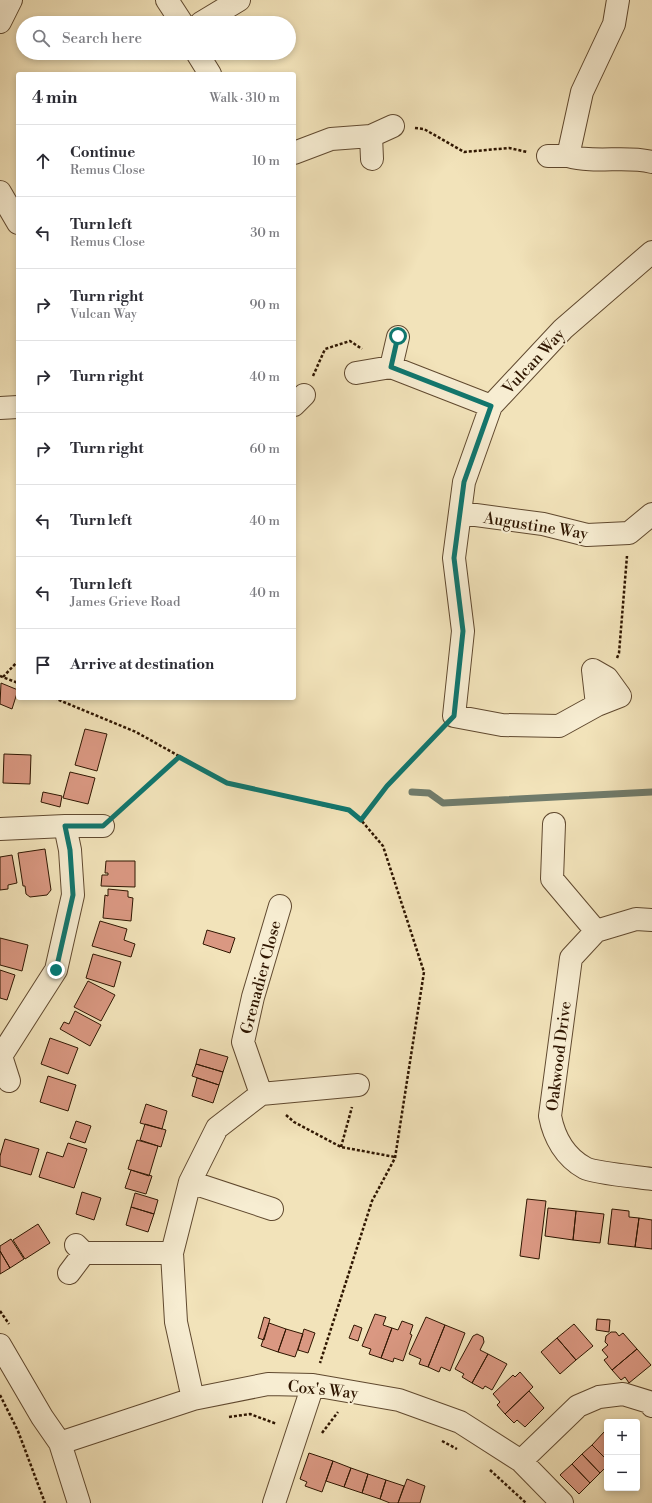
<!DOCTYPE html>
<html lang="en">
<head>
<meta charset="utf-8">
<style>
  body { margin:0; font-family:"Libre Bodoni",serif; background:#f2f2f3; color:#2b2b33 }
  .controls { position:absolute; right:12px; bottom:12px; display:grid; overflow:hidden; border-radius:4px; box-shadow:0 2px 6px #0003 }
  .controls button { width:36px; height:36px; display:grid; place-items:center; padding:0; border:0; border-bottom:1px solid #e1e1e2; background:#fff; color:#2b2b33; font:20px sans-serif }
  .stop { position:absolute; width:12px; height:12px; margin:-9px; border:3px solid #0f766e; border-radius:50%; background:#fff }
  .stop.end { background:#0f766e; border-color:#fff; box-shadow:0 1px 4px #0008 }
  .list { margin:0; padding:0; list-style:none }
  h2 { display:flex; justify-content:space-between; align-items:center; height:52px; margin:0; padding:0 16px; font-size:17px }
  h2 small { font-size:13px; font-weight:400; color:#7c7c81 }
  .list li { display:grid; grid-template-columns:26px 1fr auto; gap:12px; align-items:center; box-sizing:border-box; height:72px; padding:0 16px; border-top:1px solid #e1e1e2 }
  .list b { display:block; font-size:15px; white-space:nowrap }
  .list p { margin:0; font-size:13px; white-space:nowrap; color:#7c7c81 }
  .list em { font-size:13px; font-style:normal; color:#7c7c81 }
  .icon { flex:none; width:22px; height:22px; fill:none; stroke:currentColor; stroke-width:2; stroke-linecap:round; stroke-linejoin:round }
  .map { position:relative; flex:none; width:652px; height:1503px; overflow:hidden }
  .search { position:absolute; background:#fff; box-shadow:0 2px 6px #0003; left:16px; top:16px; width:280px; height:44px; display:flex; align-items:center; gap:10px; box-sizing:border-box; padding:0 14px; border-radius:22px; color:#7c7c81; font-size:15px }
  .panel { position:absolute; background:#fff; box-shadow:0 2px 6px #0003; left:16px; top:72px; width:280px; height:628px; border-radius:4px }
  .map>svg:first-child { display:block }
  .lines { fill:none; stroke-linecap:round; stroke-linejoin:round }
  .stream { stroke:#707b6b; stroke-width:7 }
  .building { fill:#da9882; stroke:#2f1601 }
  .minor-casing { stroke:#60492f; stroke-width:24 }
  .path { stroke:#2f1601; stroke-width:2.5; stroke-dasharray:3 2; stroke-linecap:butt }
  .minor { stroke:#f7edd2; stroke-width:22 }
  .route { stroke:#0f766e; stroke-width:5 }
  .labels { text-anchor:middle; stroke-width:4; stroke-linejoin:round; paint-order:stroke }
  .street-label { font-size:16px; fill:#2f1601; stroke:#f7edd2 }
</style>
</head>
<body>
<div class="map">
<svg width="652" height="1503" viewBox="0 0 652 1503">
  <rect width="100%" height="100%" fill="#f2e3ba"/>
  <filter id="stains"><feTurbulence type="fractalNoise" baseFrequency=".005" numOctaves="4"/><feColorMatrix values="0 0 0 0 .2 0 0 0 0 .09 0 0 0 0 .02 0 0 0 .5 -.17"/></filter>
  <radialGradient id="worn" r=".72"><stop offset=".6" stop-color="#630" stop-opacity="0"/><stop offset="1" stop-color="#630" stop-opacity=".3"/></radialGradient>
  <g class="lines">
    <path class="stream" d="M412 792 429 793 443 803 652 792"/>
  </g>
  <path class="building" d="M1 683 18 690 12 709 0 704Z
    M85 729 107 734 97 771 75 765Z
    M4 754 31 755 30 784 3 783Z
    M70 772 95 778 88 804 63 798Z
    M43 792 62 796 60 807 41 802Z
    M45 849 51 890 47 895 30 897 26 894 25 886H23L18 853Z
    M12 855 17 883 8 885V889L0 890V857Z
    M106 861H135V887L101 886 102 875H108V873H105Z
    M108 889 128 891V897L133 898 131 921 103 918 105 895 108 896Z
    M100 921 127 929 124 940 135 944 131 957 92 946Z
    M207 930 235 938 230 953 203 944Z
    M0 938 28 945 22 971 0 965Z
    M93 954 121 962 114 987 86 978Z
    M0 970 15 975 7 1000 0 998Z
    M88 981 115 995 101 1021 74 1007Z
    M75 1011 101 1025 90 1046 60 1029 64 1022 69 1024Z
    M50 1038 78 1048 68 1074 41 1064Z
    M200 1049 228 1057 223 1072 196 1064Z
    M196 1064 223 1072 219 1085 192 1076Z
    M48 1076 76 1085 68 1111 40 1102Z
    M197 1078 219 1085 213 1103 192 1096Z
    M146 1104 167 1111 162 1129 140 1123Z
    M76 1121 91 1126 85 1143 70 1138Z
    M145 1124 166 1130 161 1147 140 1140Z
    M5 1139 39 1149 31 1175 0 1166V1156Z
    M137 1140 158 1146 149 1176 128 1169Z
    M68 1143 87 1149 74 1188 39 1177 47 1152 63 1157Z
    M131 1170 152 1176 146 1194 125 1188Z
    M82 1192 101 1198 94 1220 76 1214Z
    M135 1193 158 1200 154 1214 131 1207Z
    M527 1199 546 1201 539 1259 520 1256Z
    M131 1207 154 1214 148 1232 126 1225Z
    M548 1208 576 1211 573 1240 545 1236Z
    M612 1209 629 1211V1217L639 1218 635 1247 608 1244Z
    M576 1211 604 1214 600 1243 573 1240Z
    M639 1218 652 1220V1249L635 1247Z
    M38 1224 50 1243 25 1259 13 1240Z
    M11 1239 24 1259 10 1268 0 1251V1246Z
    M0 1251 10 1268 0 1274Z
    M375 1314 386 1317 383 1325 392 1328 381 1358 369 1354 371 1349 362 1346Z
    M264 1317 270 1319 264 1340 258 1338Z
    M426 1317 445 1325 428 1367 419 1364 421 1359 409 1354Z
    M597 1319 610 1320 609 1332 596 1330Z
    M402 1321 413 1325 410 1334 412 1335 403 1361 394 1358 393 1362 381 1358 392 1328 398 1330Z
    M269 1323 286 1329 278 1352 261 1346Z
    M574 1324 593 1346 576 1360 557 1338Z
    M354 1325 362 1328 358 1341 349 1338Z
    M445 1325 465 1333 450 1371 441 1367 439 1372 428 1367Z
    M286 1329 303 1334 295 1357 278 1352Z
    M304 1329 315 1333 308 1353 298 1350Z
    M611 1332H616L619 1336 623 1333 637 1349 612 1370 604 1360 608 1357 602 1350 608 1345 605 1342 606 1336Z
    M477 1334 483 1337 484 1342 480 1350 488 1354 472 1383 462 1377 464 1374 455 1369 473 1336Z
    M557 1338 576 1360 560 1374 541 1352Z
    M637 1349 651 1365 629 1383 625 1377 621 1380 612 1370Z
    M488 1354 507 1364 492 1390 485 1386 483 1389 472 1383Z
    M520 1372 533 1387 505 1414 497 1405 500 1402 493 1394 513 1375 515 1377Z
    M529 1391 544 1408 525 1427 517 1420 514 1423 505 1414Z
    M604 1432 607 1436V1460L592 1445Z
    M592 1445 607 1460V1466L600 1473 582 1454Z
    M309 1453 333 1461 322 1492 305 1486 307 1482 300 1479Z
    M582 1454 600 1473 590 1483 572 1464Z
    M333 1461 351 1468 344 1487 326 1481Z
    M572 1464 590 1483 579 1494 560 1475Z
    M351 1468 368 1474 362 1493 344 1487Z
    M368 1474 386 1480 380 1499 362 1493Z
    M407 1479 425 1486 420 1503H398Z
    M386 1480 404 1486 398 1503H390L380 1499Z"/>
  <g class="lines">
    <g class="minor-casing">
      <path id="minor" d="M167 0 182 23
        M618 0 614 24 582 92 568 156C596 164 625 155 652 162
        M0 22 11 0
        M201 23 239 0
        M197 53 210 74
        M294 153 331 139 371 136
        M548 156H568
        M372 159 371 136 393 126
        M0 192 18 223
        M398 337 391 367 491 406
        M356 373 391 367
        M294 405 304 395
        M0 408 18 407
        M461 513 543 524 587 535 629 533 652 514
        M593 670 597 705 559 726 502 725 454 716 463 631 454 558 464 482 491 406 563 329 652 252
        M593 670 607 678 620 696 597 705
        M554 824 552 879 596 931
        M65 826H103
        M0 829 65 826 70 850 73 895 56 970 1 1056 9 1081
        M652 920 636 919 596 931 571 958 550 1116C554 1137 565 1157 585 1168 594 1173 639 1177 652 1179
        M261 1094 243 1042 253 997 280 906
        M190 1182 272 1209
        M76 1245 84 1253H172
        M69 1273 84 1253
        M0 1345 42 1417 60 1443 79 1503
        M193 1399 176 1322 172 1253 190 1182 217 1128 261 1094 358 1085
        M60 1443 193 1399 268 1384 313 1385 399 1400 460 1422 521 1461 562 1503
        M521 1461 578 1406 599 1397 623 1394 649 1402 652 1406
        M274 1503 313 1385"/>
    </g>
    <path class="path" d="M415 128 424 129 464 152 509 148 527 152
      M313 376 325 349 350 341 362 349
      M617 658 619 653 627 556
      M0 676 18 683
      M3 677 18 661
      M54 698 136 732 227 783 349 811 361 820 383 846 424 972 395 1158 372 1201 320 1363
      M118 812 179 757
      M361 820 387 786 439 732
      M286 1115 294 1122 341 1147 395 1157
      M341 1147 352 1107
      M0 1311 9 1324
      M0 1395 18 1431 45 1503
      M229 1417 250 1414 277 1424
      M322 1433 338 1412
      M442 1441 457 1449
      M490 1470 526 1503"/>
    <use href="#minor" class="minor"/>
  </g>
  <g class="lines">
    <path class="route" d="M56 970 73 895 70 850 65 826H103L179 757 227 783 349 810 361 820 387 786 454 716 463 631 454 558 464 482 491 406 391 367 398 336"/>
  </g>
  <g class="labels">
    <g class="street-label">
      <text transform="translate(533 361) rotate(-47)" y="6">Vulcan Way</text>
      <text transform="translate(536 525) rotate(9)" y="6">Augustine Way</text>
      <text transform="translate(260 977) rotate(-75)" y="6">Grenadier Close</text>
      <text transform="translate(558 1056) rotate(-83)" y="6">Oakwood Drive</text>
      <text transform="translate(323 1389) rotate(6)" y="6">Cox's Way</text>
    </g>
  </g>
  <rect width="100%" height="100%" filter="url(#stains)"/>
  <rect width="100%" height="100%" fill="url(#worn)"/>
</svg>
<div class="controls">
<button>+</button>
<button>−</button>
</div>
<div class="stop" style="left:398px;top:336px"></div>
<div class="stop end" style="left:56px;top:970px"></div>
<div class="search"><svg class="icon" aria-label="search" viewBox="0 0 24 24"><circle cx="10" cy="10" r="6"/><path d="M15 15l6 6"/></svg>Search here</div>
<section class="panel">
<h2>4 min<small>Walk · 310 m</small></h2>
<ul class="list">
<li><svg class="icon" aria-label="ahead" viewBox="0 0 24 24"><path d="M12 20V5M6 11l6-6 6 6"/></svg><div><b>Continue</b><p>Remus Close</p></div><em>10 m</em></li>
<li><svg class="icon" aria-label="left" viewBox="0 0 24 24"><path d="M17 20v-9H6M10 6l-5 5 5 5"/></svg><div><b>Turn left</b><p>Remus Close</p></div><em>30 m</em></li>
<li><svg class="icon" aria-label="right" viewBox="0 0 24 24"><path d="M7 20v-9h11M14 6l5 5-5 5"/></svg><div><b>Turn right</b><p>Vulcan Way</p></div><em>90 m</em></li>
<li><svg class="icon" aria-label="right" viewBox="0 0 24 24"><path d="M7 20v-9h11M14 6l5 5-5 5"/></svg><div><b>Turn right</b></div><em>40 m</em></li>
<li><svg class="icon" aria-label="right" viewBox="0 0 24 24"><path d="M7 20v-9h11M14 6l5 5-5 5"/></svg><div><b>Turn right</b></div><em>60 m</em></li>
<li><svg class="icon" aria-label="left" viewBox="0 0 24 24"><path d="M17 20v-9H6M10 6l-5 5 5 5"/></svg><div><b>Turn left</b></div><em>40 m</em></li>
<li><svg class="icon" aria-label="left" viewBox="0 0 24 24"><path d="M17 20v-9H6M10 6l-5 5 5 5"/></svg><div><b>Turn left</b><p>James Grieve Road</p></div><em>40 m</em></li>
<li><svg class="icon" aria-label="arrive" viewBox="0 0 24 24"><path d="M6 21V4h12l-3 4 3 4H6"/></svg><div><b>Arrive at destination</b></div></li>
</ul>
</section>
</div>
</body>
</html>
